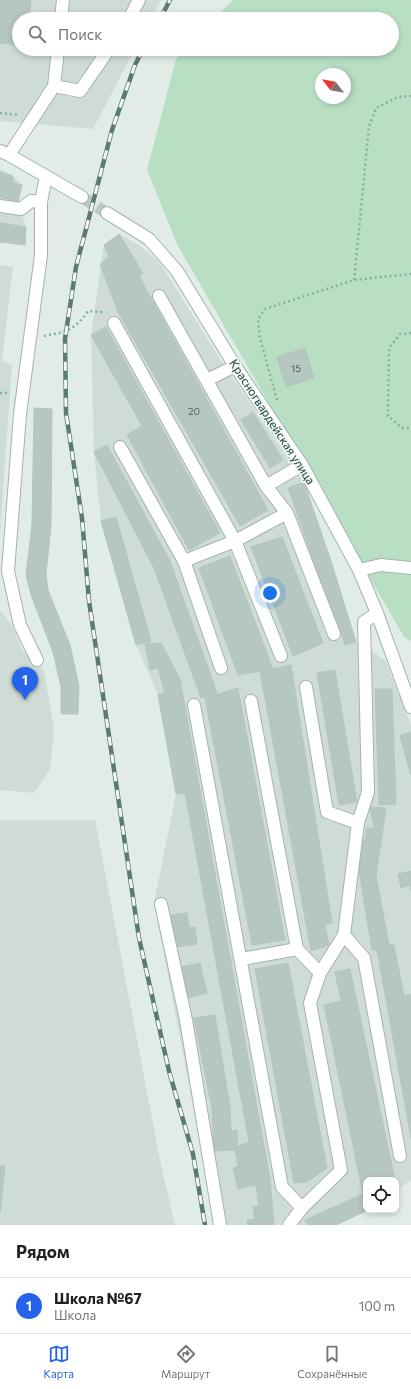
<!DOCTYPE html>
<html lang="ru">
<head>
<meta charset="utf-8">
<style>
  body { margin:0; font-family:Commissioner,sans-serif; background:#f2f2f2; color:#202124 }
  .controls { position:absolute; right:12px; bottom:12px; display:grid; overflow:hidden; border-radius:8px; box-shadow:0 2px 6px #0003 }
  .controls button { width:36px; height:36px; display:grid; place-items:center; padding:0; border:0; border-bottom:1px solid #e0e0e0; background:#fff; color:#202124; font:20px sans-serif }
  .compass { position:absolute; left:315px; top:68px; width:36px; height:36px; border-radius:50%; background:#fff; box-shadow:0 2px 6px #0003; rotate:301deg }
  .you { position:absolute; left:270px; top:593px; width:14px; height:14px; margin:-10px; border:3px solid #fff; border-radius:50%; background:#1a73e8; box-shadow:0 0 0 6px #1a73e833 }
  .badge { display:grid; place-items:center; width:26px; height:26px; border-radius:50%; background:#2563eb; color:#fff; font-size:13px; font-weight:700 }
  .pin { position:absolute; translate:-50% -33px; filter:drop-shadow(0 1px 2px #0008) }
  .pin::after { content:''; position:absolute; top:21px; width:14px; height:12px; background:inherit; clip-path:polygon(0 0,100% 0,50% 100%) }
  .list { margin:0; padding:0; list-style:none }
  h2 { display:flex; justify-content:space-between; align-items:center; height:52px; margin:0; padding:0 16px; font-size:17px }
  h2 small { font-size:13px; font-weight:400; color:#757577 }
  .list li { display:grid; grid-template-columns:26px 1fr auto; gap:12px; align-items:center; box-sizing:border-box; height:56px; padding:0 16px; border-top:1px solid #e0e0e0 }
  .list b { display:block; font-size:15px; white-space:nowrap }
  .list p { margin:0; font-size:13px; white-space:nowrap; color:#757577 }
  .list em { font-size:13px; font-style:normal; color:#757577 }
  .icon { flex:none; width:22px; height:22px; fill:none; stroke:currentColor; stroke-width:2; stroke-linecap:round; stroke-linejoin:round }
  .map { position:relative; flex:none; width:411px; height:1225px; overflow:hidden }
  .search { position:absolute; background:#fff; box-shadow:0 2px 6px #0003; left:12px; right:12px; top:12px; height:44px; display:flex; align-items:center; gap:10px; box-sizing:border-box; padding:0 14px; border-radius:22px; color:#757577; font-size:15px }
  .sheet { height:108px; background:#fff }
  nav { display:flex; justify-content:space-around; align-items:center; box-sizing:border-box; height:56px; border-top:1px solid #e0e0e0; background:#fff; font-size:11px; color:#757577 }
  nav a { display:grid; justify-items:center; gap:2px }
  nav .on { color:#2563eb }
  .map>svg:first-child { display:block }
  .built { fill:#cfdcd6 }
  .green { fill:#b8dfc3; fill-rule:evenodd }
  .building { fill:#b6c7c0; stroke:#b2c7be }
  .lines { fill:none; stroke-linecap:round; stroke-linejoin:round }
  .minor-tunnel { stroke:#bac9c4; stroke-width:12; stroke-dasharray:12 6; stroke-linecap:butt }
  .minor-casing { stroke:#a3b4ae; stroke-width:14 }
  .path { stroke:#7fb2a3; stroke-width:2.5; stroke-dasharray:2 3; stroke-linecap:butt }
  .minor { stroke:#fff; stroke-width:12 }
  .rail-casing { stroke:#5a7a72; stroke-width:4.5 }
  .rail { stroke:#f1f9f5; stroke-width:3; stroke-dasharray:9; stroke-linecap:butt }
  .labels { text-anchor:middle; stroke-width:3.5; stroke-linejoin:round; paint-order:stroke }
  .number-label { font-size:10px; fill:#466058 }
  .street-label { font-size:12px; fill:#203e36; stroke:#f1f9f5 }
</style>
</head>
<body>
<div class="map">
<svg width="411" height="1225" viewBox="0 0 411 1225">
  <rect width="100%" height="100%" fill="#e1ece7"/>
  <path class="built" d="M0 0H161L151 19H19V49H135L93 129 0 121Z
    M0 169 13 176 22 185 18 202 26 227 25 245 0 242Z
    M119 234 139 245 160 263 222 362 304 482 356 642 385 660 411 725V1180L396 1190V1180H366V1210H368L336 1225H216L154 903 176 794 158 695 136 645 101 521 94 452 91 335 104 245Z
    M0 265 13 267 2 361 12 365 0 536Z
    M0 610 12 625 22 650 44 670 54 730 50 769 34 793 0 790Z
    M0 820H95L160 1160 175 1225H0Z"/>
  <path class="green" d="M233 0H411V641L404 637 178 246 147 170 176 59 185 49H392V19H214ZM321 74H345V98H321Z"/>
  <path class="building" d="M0 0H31L29 19H19V45L0 43Z
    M0 172 13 176 12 182 22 185 18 202 0 197Z
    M0 223 26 227 25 245 0 242Z
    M119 234 143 273 139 276 268 510 240 526 118 312 100 264 109 257 104 245Z
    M106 327 220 533 189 550 127 435 142 426 91 335Z
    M305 348 314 378 286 387 277 357Z
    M34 408 52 409 51 526 46 574 48 590 70 645 79 686 78 714H61V687L53 652 31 595 26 575 32 524Z
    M253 412 283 460 270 468 241 420Z
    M107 445 170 561 217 693 201 698 154 568 94 452Z
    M304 482 331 561 356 642 345 645 339 625H336L288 488Z
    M116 517 151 641 136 645 101 521Z
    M282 537 323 643 293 656 251 547Z
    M230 556 273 669 238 675 199 568Z
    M161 643 180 679 270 1179 274 1225H248L247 1220 255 1219 253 1207 259 1206 256 1185 238 1189 233 1168 238 1167 235 1150 238 1146 249 1142 185 793 176 794 158 695 165 693 158 668 150 670 145 644Z
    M291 665 332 923 325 925 329 945 311 951 260 671Z
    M335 670 357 802 339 805 317 673Z
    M238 688 285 940 252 945 205 698Z
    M375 689H392L396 804 379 805Z
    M410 732 411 736V775L400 736Z
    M370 807 386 808 376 876 389 945H394L404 996 410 994 411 1001V1138L377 950H372L357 858 361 859V840L366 839V828H374Z
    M411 871V891L410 885 401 888 398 874Z
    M187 913 189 928 195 927 197 944 176 947 171 915Z
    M200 963 207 993 188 998 181 967Z
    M288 963 327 1168 307 1182 294 1183 255 969Z
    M350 969 395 1180H366V1210H368L336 1225H308L305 1220 363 1194 324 1005 341 1001 335 972Z
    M215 1015 230 1107 231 1131 237 1130 238 1146 235 1150 214 1151 212 1109 194 1018Z
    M0 1166H5L0 1213Z"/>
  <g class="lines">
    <path class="minor-tunnel" d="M82 197 107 213"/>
    <g class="minor-casing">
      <path id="minor" d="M61 19 63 0
        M129 19 139 0
        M54 86 80 91 109 49
        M0 151 9 155 54 86 58 49
        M9 155 82 197
        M0 206 21 209 31 201 41 202
        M107 213 149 239 177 271 235 366 302 465 359 570 377 613 411 707
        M159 296 266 486 287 513 334 634
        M114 323 235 541 281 656
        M207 380 235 366
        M120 447 184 561 221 668
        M266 486 302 465
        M184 561 235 541 287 513
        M359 570 381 565 411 568
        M37 660 20 625 8 571 20 414 41 255V202L46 176
        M306 687 327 812 358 823
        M251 701 297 949 320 973
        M194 705 282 1187 302 1208
        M161 904 186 1020 220 1225
        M344 935 364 958 400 1156
        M242 959 297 949
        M289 1225 302 1208 341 1170 310 1003 320 973 344 935 358 823 368 792 364 622 377 613"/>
    </g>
    <path class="path" d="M0 113 19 115
      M354 280 369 127 376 108 398 97 411 96
      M411 333 400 334 389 348 388 416 402 428H411
      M44 336C66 332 75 330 88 311L101 312 103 313
      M0 393H9
      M277 400 260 338 258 319 265 309 354 280 411 274"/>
    <use href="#minor" class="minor"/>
    <g class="rail-casing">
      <path id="rail" d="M160 19 170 0
        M143 49 135 65 112 130 76 267 65 339 66 413 82 518 89 601 139 938 169 1071 193 1154 205 1225"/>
    </g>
    <use href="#rail" class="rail"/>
  </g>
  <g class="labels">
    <g class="number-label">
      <text x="296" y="372">15</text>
      <text x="194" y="415">20</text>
    </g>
    <g class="street-label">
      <text transform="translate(272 422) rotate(57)" y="4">Красногвардейская улица</text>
    </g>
  </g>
</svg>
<div class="controls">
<button><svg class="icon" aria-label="locate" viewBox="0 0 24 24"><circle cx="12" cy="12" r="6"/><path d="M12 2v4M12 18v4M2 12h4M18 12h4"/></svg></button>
</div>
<svg class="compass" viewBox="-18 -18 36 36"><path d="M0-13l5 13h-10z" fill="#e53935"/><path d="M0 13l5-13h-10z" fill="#757577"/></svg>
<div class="you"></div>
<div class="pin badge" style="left:25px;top:700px">1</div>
<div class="search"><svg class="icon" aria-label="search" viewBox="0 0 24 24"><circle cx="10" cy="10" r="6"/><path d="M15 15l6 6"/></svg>Поиск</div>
</div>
<section class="sheet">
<h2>Рядом<small></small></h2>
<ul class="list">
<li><span class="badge">1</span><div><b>Школа №67</b><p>Школа</p></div><em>100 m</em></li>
</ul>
</section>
<nav>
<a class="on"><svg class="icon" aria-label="map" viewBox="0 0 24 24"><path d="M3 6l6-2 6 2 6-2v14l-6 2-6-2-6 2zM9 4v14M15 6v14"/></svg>Карта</a>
<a><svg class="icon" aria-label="directions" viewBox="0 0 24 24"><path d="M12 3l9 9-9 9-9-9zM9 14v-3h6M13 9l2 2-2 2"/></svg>Маршрут</a>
<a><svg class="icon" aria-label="saved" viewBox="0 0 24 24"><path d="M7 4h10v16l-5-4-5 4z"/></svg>Сохранённые</a>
</nav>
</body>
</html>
